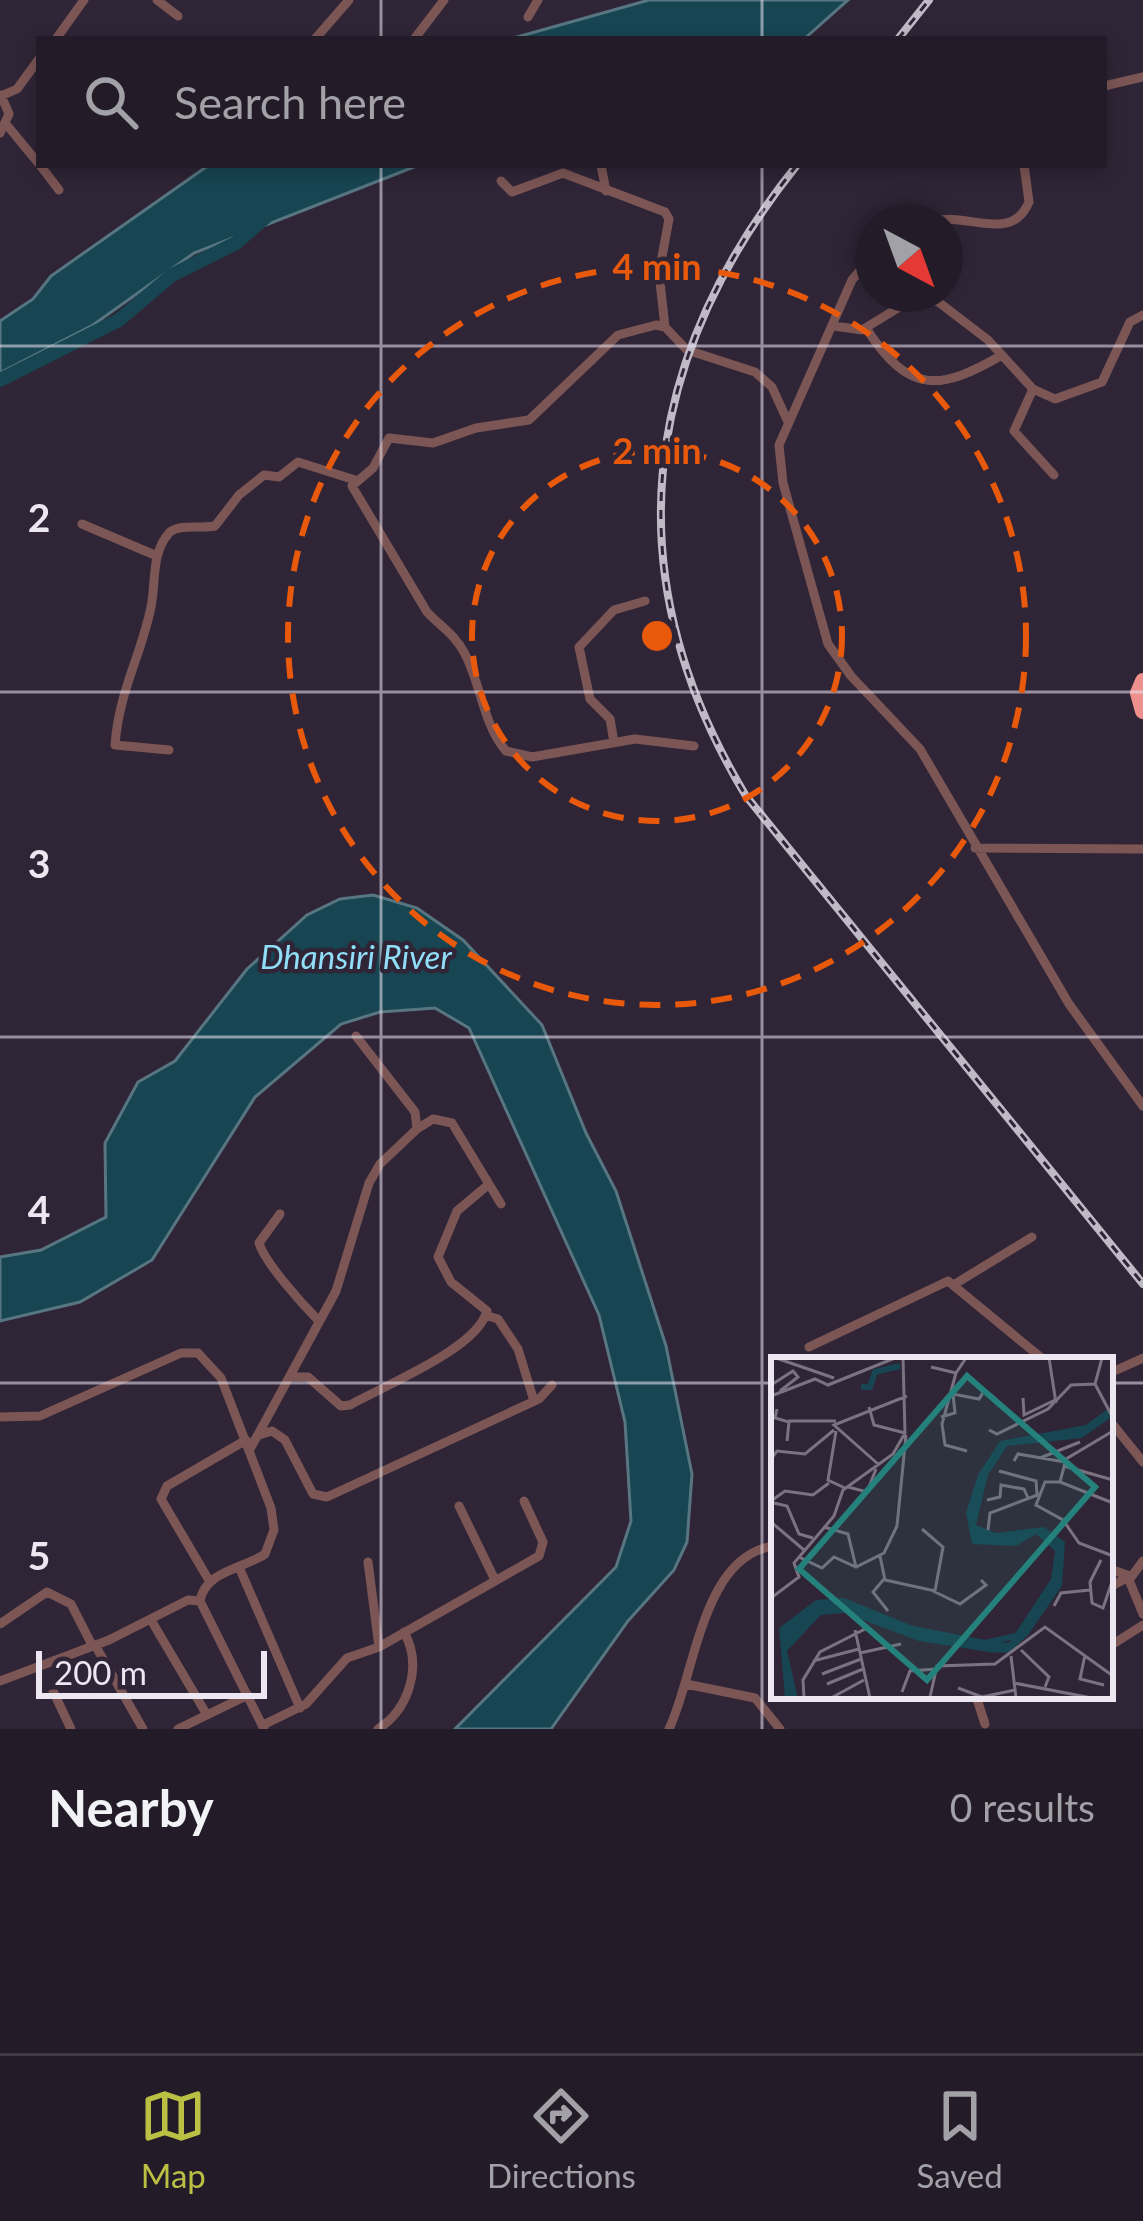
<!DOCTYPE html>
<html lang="en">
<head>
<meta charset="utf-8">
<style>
  body { margin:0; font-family:Lato,sans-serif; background:#2b2530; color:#f1f3f6 }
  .compass { position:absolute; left:855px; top:204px; width:108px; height:108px; border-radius:50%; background:#231c28; box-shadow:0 6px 18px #0003; rotate:139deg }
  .scale { position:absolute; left:36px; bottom:30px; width:231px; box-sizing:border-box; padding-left:12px; border:6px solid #ede7f2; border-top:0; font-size:33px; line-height:42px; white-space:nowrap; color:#ede7f2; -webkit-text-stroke:9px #2f2536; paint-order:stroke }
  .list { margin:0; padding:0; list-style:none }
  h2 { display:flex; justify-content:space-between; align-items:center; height:156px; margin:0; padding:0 48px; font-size:51px }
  h2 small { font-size:39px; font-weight:400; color:#a3a1a8 }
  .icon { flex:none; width:66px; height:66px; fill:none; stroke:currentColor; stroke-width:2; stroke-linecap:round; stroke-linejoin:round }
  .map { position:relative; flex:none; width:1143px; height:1729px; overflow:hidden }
  .search { position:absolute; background:#231c28; box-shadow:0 6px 18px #0003; left:36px; right:36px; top:36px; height:132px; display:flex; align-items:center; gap:30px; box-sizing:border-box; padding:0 42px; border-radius:0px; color:#a3a1a8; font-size:45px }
  .sheet { height:324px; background:#231c28 }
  nav { display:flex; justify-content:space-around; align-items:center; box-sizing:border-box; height:168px; border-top:3px solid #403a45; background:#231c28; font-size:33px; color:#a3a1a8 }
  nav a { display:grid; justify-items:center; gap:6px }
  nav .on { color:#bbc045 }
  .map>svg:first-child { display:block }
  .water { fill:#174552; stroke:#577682; stroke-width:3 }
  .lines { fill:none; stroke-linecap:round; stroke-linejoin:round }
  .river { stroke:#174552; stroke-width:14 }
  .street { stroke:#7c5655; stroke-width:9 }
  .highway { stroke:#ed908e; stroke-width:16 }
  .rail-casing { stroke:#c0b9c6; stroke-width:8 }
  .rail { stroke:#2f2536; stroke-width:3; stroke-dasharray:9; stroke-linecap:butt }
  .grid { fill:none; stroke:#ede7f2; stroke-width:3; stroke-opacity:0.55 }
  .ring { fill:none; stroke:#e8590c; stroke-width:6; stroke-dasharray:21 15 }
  .labels { text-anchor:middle; stroke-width:9; stroke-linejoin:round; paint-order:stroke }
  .water-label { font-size:33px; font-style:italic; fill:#90def7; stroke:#2f2536 }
  .inset-river { fill:none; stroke:#174552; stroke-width:6 }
  .inset-road { fill:none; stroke:#7b7381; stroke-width:3 }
  .view { fill:#25817b; fill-opacity:0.15; stroke:#25817b; stroke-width:6 }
  .inset-edge { fill:none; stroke:#ede7f2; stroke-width:6 }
  .grid-label { font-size:39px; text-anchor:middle; font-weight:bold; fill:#ede7f2; stroke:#2f2536; stroke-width:9; stroke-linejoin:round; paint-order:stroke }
  .centre { fill:#e8590c; stroke:#2f2536; stroke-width:6 }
  .ring-label { font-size:36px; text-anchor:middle; font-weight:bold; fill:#e8590c; stroke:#2f2536; stroke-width:9; stroke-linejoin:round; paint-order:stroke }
</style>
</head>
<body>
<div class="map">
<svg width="1143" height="1729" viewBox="0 0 1143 1729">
  <rect width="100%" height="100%" fill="#2f2536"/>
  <path class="water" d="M649 0H848L804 39H510Z
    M209 165H419L194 253 93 325 0 373V321L33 299 51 276Z
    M373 895 417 908 463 940 542 1025 586 1133 616 1191 666 1346 692 1474 687 1542 674 1570 628 1621 551 1729H455L616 1567 631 1521 625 1422 599 1315 469 1028 435 1008 380 1012 341 1024 255 1097 152 1260 80 1302 0 1321V1257L41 1250 106 1217 105 1143 138 1082 175 1061 247 969 307 915 340 899Z"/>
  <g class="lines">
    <path class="river" d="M0 380 119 320 172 275 236 243 267 216"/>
    <path class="street" d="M157 0 178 16
      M528 17 538 0
      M415 38 444 0
      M56 39 84 0
      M315 39 349 0
      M1104 86 1143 77
      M1 96 17 89 39 59
      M6 124 39 164
      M0 133 9 114 1 95
      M40 165 59 190
      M601 165 606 191
      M501 181 512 192 563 173 665 212 669 219 659 273 665 327
      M932 222C966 210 1011 245 1029 202L1024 165
      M873 255 852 280 779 445 783 483 828 644 851 676 920 749 1069 1004 1143 1106
      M928 294 988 340 1033 389 1055 399 1102 382 1130 322 1143 315
      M834 326 862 330 906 303 936 301
      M866 328C909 395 940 391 1002 355
      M1033 389 1014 431 1054 475
      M82 524 157 556
      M614 742 610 719 590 699 579 647 614 610 645 601
      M694 746 635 739 532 757 506 751C483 724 481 685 465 654 455 634 441 627 427 612L352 486 373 468 389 438 433 443 476 428 529 420 618 335 656 325 665 327 687 350 755 372 772 387 788 422
      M169 750 115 745C119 691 141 656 151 607 156 583 151 553 169 533 179 523 202 529 215 526L239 495 264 475 279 477 298 462 355 480
      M975 848 1143 849
      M417 1129 433 1119 452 1123 501 1204
      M280 1214 259 1243C265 1263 303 1305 319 1321
      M955 1284 1032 1237
      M488 1316 498 1319 518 1349 534 1401
      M809 1347 948 1281 1044 1360
      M1110 1373 1143 1358
      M290 1377H308L341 1406 350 1405C385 1385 477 1349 487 1311L451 1282 438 1257 457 1211 488 1185
      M0 1417 40 1416 181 1353H198L221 1378 271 1508 274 1530 265 1554C243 1569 205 1571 200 1601L264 1729
      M1110 1421 1143 1462
      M259 1435 272 1431 285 1440 313 1494 327 1497 539 1399 552 1385
      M249 1451 336 1291 369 1183 380 1164 417 1129 415 1112 356 1036
      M459 1506 495 1580
      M1143 1561 1129 1580 1143 1614
      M368 1562 379 1647
      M239 1567 300 1708
      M1110 1569 1130 1576
      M210 1582 161 1499 167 1486 246 1440
      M1110 1587 1130 1576
      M151 1620 207 1715
      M0 1624 47 1592 71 1604 92 1645
      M95 1645 143 1729
      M1110 1646 1143 1625
      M0 1681 109 1640 188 1600 200 1601
      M686 1684 755 1698 780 1729
      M53 1691 71 1729
      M976 1696 985 1724
      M263 1725 306 1704 347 1658 379 1647 539 1556 543 1542 524 1501
      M178 1729 248 1695
      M378 1729C409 1709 423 1666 404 1632
      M669 1729C695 1675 702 1555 774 1546"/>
    <path class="highway" d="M1143 681 1138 693 1143 711"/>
    <g class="rail-casing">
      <path id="rail" d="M898 39 929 0
        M797 165C639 362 614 577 746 796L1143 1284"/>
    </g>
    <use href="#rail" class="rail"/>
  </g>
  <path class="grid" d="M381 0V39M762 0V39M381 165V1729M762 165V1729M0 346H1143M0 692H1143M0 1037H1143M0 1383H774M1110 1383H1143"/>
  <g class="ring">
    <circle cx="657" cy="636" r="185"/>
    <circle cx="657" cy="636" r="369"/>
  </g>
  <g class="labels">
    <g class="water-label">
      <text x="356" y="969">Dhansiri River</text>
    </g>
  </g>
  <g transform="translate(771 1357)">
    <rect width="342" height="342" fill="#2f2536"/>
    <path d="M342 48V59L311 81 236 89 217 118 205 168 225 176 273 170 294 185 291 229 257 278 238 296 218 295 148 284 74 256 50 258 16 294 27 341H14L8 271 45 243 73 241 159 276 238 286 280 222 284 194 265 177 245 189 201 187 195 156 207 118 229 84 315 68Z" fill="#174552"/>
    <path class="inset-river" d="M90 30H99L104 15 129 9M142 272 214 286 248 278"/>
    <path class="inset-road" d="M5 1 63 21M278 1 285 46M331 1 324 27 342 61M160 10 185 16 195 1M185 16 171 67 174 88 196 94M0 28 22 14 27 20 9 34M0 39 44 22 57 28 124 1M252 41 253 58 284 43M98 50 103 68 134 76M6 52 4 61 18 65 16 84M170 60 184 56 182 37 208 42 213 34M17 64H65M218 73 226 77 277 52 300 28 324 27M65 74 57 123 74 131M342 74 295 102 289 125H274L265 148 292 163 308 186 342 199M269 101 309 85M0 102 6 94 34 97 63 73M243 104 247 97 294 105M107 107 63 68 136 39M293 109 342 123M228 114 265 124 266 137M289 125 342 146M77 130 96 135 105 112M216 143 229 140 230 128 253 132 257 141M0 144 14 134 42 138 58 126M3 146 16 149 28 177 42 181M0 165 33 193M53 170 77 177 85 210M217 173 219 156 269 137M109 199 114 223 164 234 172 190 151 172M28 200 51 211 63 200 85 210 113 196 126 169 135 78M330 203 319 225 321 246 332 251 342 222M113 222 102 235 117 254M162 234 189 247 215 228 210 223M0 241 28 220 23 206 63 159 72 133 122 97 134 76 132 1M283 249 290 236 319 233M84 273 99 341M250 293 278 320 274 330M89 296 130 287M314 298 309 322 333 328M240 299 245 341M42 304 88 292M51 317 90 302M243 326 321 341M56 327 92 312M187 331 211 340 244 333M131 335 139 314 165 312M159 340 166 309 224 307 274 270 342 319M33 341 32 323 49 295 98 270M60 341 93 323"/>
    <path class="view" d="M196 19 324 130 156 323 28 212Z"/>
    <rect width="342" height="342" class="inset-edge"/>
  </g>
  <g class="grid-label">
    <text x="39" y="532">2</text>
    <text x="39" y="878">3</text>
    <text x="39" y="1224">4</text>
    <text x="39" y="1570">5</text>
  </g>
  <circle cx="657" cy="636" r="18" class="centre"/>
  <g class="ring-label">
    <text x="657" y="280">4 min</text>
    <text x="657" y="464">2 min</text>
  </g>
</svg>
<svg class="compass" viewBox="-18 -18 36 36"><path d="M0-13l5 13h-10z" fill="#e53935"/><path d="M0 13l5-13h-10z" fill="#a3a1a8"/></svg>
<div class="scale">200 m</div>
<div class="search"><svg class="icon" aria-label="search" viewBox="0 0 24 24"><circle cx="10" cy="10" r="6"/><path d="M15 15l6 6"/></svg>Search here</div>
</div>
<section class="sheet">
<h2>Nearby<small>0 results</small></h2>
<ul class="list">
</ul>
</section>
<nav>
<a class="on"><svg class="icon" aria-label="map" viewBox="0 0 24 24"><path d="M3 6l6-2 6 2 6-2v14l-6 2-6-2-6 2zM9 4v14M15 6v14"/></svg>Map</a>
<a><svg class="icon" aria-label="directions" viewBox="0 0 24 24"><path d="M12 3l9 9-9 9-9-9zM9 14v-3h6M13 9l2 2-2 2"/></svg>Directions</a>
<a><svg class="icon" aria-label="saved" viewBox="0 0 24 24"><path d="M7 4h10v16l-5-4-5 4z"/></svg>Saved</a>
</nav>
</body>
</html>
